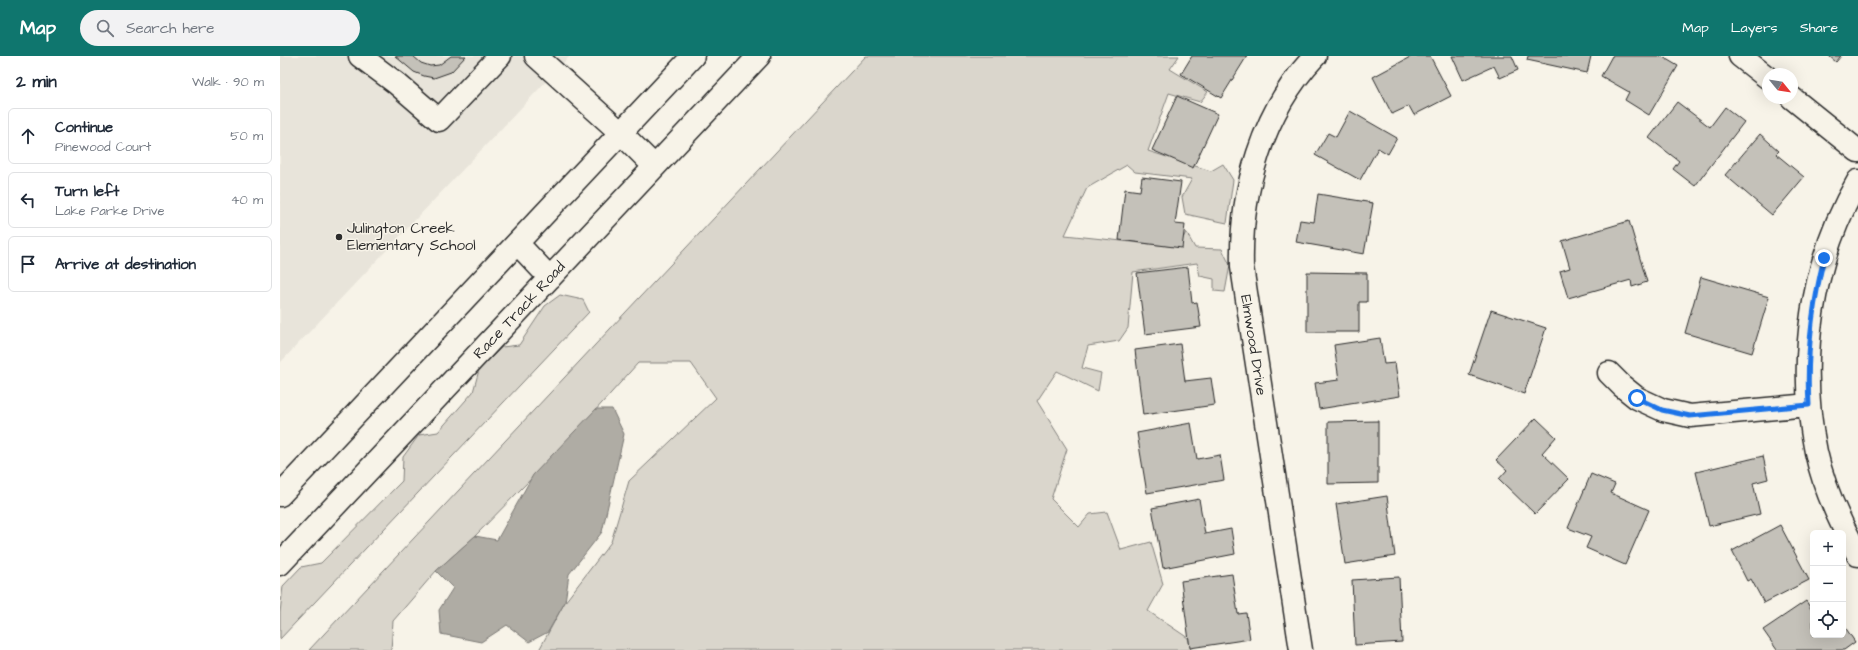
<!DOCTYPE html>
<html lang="en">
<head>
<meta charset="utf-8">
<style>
  body { margin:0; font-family:"Architects Daughter",sans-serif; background:#f2f2f3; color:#1f2937 }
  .controls { position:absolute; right:12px; bottom:12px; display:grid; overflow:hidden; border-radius:6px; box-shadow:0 4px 16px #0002 }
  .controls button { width:36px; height:36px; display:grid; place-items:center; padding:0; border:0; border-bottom:1px solid #e0e1e3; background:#fff; color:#1f2937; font:20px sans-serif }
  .compass { position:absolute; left:1482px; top:12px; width:36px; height:36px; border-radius:50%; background:#fff; box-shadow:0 4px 16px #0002; rotate:120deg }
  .stop { position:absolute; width:12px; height:12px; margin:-9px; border:3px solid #1a73e8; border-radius:50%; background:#fff }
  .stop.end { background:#1a73e8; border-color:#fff; box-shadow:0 1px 4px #0008 }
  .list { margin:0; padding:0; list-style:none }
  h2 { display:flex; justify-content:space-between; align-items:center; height:52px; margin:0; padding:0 16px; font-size:17px }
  h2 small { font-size:13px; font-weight:400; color:#747a83 }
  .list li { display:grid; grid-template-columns:26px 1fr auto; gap:12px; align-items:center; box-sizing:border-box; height:56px; margin:0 8px 8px; padding:0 8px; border:1px solid #e0e1e3; border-radius:6px }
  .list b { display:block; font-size:15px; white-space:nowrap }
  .list p { margin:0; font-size:13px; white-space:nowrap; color:#747a83 }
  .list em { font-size:13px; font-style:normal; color:#747a83 }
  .icon { flex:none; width:22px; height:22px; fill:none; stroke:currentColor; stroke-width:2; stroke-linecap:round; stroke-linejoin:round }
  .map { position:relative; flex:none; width:1578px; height:594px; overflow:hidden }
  header { display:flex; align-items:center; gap:24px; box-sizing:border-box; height:56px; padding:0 20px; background:#0f766e; color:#fff }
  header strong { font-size:19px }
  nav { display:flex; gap:22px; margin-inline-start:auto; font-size:14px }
  .search { width:280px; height:36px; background:#f2f2f3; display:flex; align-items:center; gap:10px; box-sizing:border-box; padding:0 14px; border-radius:22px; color:#747a83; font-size:15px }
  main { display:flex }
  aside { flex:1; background:#fff }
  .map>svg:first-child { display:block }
  .built { fill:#e8e4da }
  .green { fill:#dad6cc; stroke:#82807c }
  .water { fill:#afaca4; stroke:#7a7874 }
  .building { fill:#c4c1b9; stroke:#2b2b2b }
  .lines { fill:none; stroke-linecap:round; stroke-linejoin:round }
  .minor-casing { stroke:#2b2b2b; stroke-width:25 }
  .major-casing { stroke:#2b2b2b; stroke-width:25 }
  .minor { stroke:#f7f3e8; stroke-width:22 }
  .major { stroke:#f7f3e8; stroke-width:22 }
  .route { stroke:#1a73e8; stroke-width:5 }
  .poi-dot { fill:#2b2b2b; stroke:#f7f3e8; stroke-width:1.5 }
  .labels { text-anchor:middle; stroke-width:3; stroke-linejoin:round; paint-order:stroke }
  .poi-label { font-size:15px; fill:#2b2b2b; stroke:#f7f3e8; text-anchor:start }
  .street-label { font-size:15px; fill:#2b2b2b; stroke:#f7f3e8 }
</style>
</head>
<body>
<header>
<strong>Map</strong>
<div class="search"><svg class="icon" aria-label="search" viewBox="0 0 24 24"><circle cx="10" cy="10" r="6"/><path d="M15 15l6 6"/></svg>Search here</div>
<nav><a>Map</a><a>Layers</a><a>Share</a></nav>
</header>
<main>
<aside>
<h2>2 min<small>Walk · 90 m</small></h2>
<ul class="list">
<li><svg class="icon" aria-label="ahead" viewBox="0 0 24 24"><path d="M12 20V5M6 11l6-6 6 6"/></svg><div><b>Continue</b><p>Pinewood Court</p></div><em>50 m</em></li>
<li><svg class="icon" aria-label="left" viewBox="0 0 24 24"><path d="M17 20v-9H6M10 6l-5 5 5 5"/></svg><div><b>Turn left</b><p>Lake Parke Drive</p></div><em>40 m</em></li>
<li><svg class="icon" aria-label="arrive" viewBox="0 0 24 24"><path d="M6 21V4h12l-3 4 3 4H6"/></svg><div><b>Arrive at destination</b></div></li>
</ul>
</aside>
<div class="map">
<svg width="1578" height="594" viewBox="0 0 1578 594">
  <rect width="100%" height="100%" fill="#f7f3e8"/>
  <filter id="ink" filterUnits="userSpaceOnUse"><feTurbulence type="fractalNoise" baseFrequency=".025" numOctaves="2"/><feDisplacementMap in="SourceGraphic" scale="8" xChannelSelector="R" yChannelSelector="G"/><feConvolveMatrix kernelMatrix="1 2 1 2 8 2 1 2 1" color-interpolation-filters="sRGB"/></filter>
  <g filter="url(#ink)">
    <path class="built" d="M0 0H290L0 307Z"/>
    <path class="green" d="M586 0H899L890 13 928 36 920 46 889 37 868 95 931 115 943 108 953 124 947 167 905 158 902 141 912 123 855 116 847 109 807 132 785 179 899 191 906 176 915 192 942 193 950 209 945 236 934 235V223L920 220 917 207 853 216 848 272 839 285 808 290 802 312 821 317 818 335 777 315 757 345 787 393 771 443 799 471 810 458 827 456 841 494 871 486 883 528 868 555 908 582 911 594H259L285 546 331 486 349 425 436 342 411 307H358L286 387 195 480 156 515 113 565 111 594H29Z
      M280 239 303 244 309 256 0 583V557L3 530 21 511 41 507 122 425 123 401 139 379 158 376 193 336 199 314 222 291 239 289 265 250Z"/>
    <path class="water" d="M316 353H332L344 378 322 476 289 518 285 546 268 576 249 586 227 569 201 586 161 578 159 554 173 532 156 515 195 480 217 484 253 419Z"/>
    <path class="building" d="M115 0H133L141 7 150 10 159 9 171 0H186L171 16 154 22 144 20 134 16Z
      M912 0H967L941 42 901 18Z
      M1132 0H1150L1171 40 1134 59 1129 50 1112 58 1093 21Z
      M1172 0H1232L1238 14 1220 22 1214 10 1183 24Z
      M1248 0H1311L1307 17 1247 4Z
      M1332 0H1381L1398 10 1369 59 1345 44 1349 36 1321 20Z
      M1549 0H1561L1556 6Z
      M897 40 938 58 913 112 872 94Z
      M1397 46 1430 71 1445 51 1464 66 1415 130 1393 113 1399 105 1369 82Z
      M1070 55 1117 82 1108 98 1098 92 1080 124 1035 99 1048 77 1056 81Z
      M1480 78 1499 95 1496 98 1524 121 1492 159 1445 119Z
      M862 121 901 126 895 168 905 169 902 192 839 184 845 133 860 135Z
      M1038 138 1093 147 1084 198 1016 186 1020 164 1034 166Z
      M1349 165 1367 226 1352 231 1351 224 1288 242 1280 215 1290 212 1282 185Z
      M908 211 912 247 917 246 921 271 865 278 857 217Z
      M1027 216 1087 217V246H1079V276H1027Z
      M1421 221 1489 241 1472 297 1405 277Z
      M1211 254 1266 272 1244 338 1189 319Z
      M1100 282 1104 308 1115 307 1120 340 1039 353 1035 327 1059 324 1054 289Z
      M900 288 905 325 931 322 935 349 863 359 855 294Z
      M1256 362 1276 381 1262 397 1289 423 1255 458 1219 423 1227 414 1216 404Z
      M1098 365V427L1048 428V366Z
      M911 367 917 403 940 399 944 424 867 437 857 377Z
      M1483 400 1488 423 1473 427 1480 458 1429 470 1416 416Z
      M1311 418 1335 428 1331 437 1369 454 1345 509 1306 492 1311 481 1288 472Z
      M1107 440 1115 500 1065 508 1056 448Z
      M919 443 925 478 951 473 955 498 883 512 872 452Z
      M1500 469 1529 524 1484 547 1471 523 1467 525 1452 495Z
      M952 518 958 558 966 557 970 583 910 592 901 525Z
      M1119 521 1122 586 1075 589 1072 524Z
      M1526 545 1533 556V579H1563V568L1575 586 1564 594H1497L1483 574Z"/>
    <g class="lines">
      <g class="minor-casing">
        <path id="minor" d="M80 0 116 27 159 64 220 0
          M256 0 341 77
          M1460 0 1488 22
          M1512 42 1578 95
          M1578 125C1531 205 1517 305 1536 396 1544 433 1560 467 1578 499
          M1329 317 1342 330 1357 342 1383 354 1410 360 1529 349
          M1021 594 962 211C960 135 982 56 1035 0"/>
      </g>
      <g class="major-casing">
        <path id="major" d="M341 77 374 110
          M237 187 270 222
          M0 439 413 0
          M0 508 479 0"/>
      </g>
      <use href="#minor" class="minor"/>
      <use href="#major" class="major"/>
    </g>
  </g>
  <g class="lines" filter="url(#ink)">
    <path class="route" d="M1357 342 1382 354 1410 360 1529 349C1526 298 1532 251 1544 202"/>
  </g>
  <circle class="poi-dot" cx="59" cy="181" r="4"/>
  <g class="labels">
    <g class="poi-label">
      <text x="67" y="177">Julington Creek<tspan x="67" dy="17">Elementary School</tspan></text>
    </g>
    <g class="street-label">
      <text transform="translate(239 254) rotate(-47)" y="5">Race Track Road</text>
      <text transform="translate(974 289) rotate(81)" y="5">Elmwood Drive</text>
    </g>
  </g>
</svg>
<div class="controls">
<button>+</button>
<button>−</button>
<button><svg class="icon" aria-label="locate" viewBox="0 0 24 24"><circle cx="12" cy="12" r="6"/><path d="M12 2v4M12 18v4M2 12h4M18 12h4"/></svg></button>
</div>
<svg class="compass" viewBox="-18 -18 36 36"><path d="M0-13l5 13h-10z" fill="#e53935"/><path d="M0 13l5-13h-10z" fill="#747a83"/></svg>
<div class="stop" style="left:1357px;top:342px"></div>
<div class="stop end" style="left:1544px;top:202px"></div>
</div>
</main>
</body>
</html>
